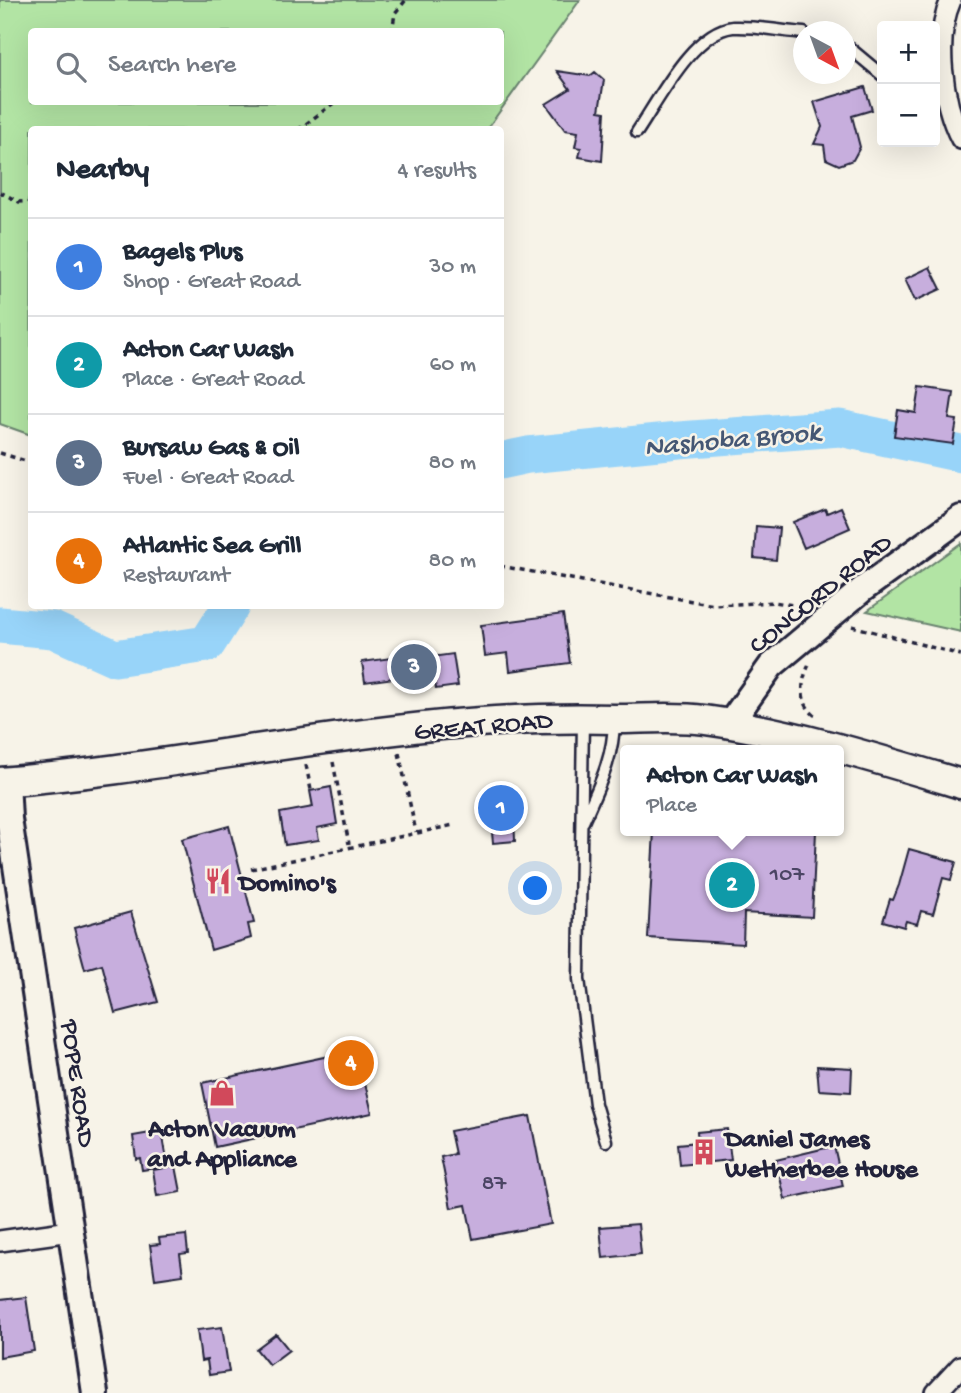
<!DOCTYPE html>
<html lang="en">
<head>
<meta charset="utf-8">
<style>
  body { margin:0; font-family:"Gochi Hand",sans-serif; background:#f2f2f3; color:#1f2937 }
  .controls { position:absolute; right:21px; top:21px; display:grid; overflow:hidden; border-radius:7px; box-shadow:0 7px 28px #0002 }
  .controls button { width:63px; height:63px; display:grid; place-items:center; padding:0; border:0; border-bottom:2px solid #e0e1e3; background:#fff; color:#1f2937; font:35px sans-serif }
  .compass { position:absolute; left:793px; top:21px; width:63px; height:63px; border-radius:50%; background:#fff; box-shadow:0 7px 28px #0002; rotate:139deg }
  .you { position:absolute; left:536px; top:889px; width:24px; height:24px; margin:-18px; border:5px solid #fff; border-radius:50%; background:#1a73e8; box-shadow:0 0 0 10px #1a73e833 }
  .badge { display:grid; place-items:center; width:46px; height:46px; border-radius:50%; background:#111827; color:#fff; font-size:23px; font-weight:700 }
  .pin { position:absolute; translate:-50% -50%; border:4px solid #fff; box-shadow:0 2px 7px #0006 }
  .popup { position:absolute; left:620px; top:745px; width:224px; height:91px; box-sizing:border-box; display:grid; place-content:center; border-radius:7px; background:#fff; filter:drop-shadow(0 2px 5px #0005); font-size:23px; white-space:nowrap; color:#747a83 }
  .popup b { font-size:26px; color:#1f2937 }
  .popup::after { content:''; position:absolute; left:50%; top:100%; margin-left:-14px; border:14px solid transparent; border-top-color:#fff }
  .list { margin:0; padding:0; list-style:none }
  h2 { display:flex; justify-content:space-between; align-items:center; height:91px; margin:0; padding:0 28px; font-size:30px }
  h2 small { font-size:23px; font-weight:400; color:#747a83 }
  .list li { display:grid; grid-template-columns:46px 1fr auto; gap:21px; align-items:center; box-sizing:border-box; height:98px; padding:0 28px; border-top:2px solid #e0e1e3 }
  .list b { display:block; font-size:26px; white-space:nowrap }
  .list p { margin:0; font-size:23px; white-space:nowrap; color:#747a83 }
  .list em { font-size:23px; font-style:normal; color:#747a83 }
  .icon { flex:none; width:38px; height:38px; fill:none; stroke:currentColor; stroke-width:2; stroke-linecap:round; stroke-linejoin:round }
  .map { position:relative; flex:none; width:961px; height:1393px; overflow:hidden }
  .search { position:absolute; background:#fff; box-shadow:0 7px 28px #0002; left:28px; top:28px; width:476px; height:77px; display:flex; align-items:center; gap:18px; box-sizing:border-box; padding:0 24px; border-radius:7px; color:#747a83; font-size:26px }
  .panel { position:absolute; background:#fff; box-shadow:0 7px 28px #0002; left:28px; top:126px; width:476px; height:483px; border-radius:7px }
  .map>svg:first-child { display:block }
  .green { fill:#b2e4a4; stroke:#6a8370; stroke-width:2; fill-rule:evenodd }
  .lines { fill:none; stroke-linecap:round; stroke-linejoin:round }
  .river { stroke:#98d4f9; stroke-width:37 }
  .building { fill:#c7aedd; stroke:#22223b; stroke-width:2 }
  .service-casing { stroke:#22223b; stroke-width:15 }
  .minor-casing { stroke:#22223b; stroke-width:24 }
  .tertiary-casing { stroke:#22223b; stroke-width:30 }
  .secondary-casing { stroke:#22223b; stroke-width:33 }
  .path { stroke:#22223b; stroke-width:3.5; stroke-dasharray:5 5; stroke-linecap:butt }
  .service { stroke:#f7f3e8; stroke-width:10 }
  .minor { stroke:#f7f3e8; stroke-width:19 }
  .tertiary { stroke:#f7f3e8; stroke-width:24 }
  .secondary { stroke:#f7f3e8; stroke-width:28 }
  .labels { text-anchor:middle; stroke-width:5; stroke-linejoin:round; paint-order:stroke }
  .number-label { font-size:23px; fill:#4b4564 }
  .street-label { font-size:26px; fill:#22223b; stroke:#f7f3e8 }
  .poi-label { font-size:26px; font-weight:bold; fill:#22223b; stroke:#f7f3e8; text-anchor:start }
  .water-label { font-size:28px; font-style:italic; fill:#455774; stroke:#f7f3e8 }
</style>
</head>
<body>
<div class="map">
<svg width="961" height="1393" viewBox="0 0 961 1393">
  <rect width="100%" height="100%" fill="#f7f3e8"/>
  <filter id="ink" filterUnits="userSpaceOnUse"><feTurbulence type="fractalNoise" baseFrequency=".0143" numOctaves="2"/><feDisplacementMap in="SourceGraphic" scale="14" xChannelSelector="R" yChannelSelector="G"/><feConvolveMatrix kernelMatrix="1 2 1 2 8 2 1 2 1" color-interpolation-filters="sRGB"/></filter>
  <g filter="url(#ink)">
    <path class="green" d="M0 0H580L487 129 32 130 31 435 0 424ZM32 32H500V102H32Z
      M961 543V632L867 611Z"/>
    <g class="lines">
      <path class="river" d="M500 461 528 455 679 440 840 428 961 454
        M0 625 53 630 115 658 207 644 231 606"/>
    </g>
    <path class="building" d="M557 71 590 76 595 72 604 80 599 111 605 112 602 161 579 157 581 148 575 147 578 132 565 130 546 104 570 89Z
      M865 87 872 110 852 116 860 147 853 160 839 165 826 159 824 145 814 144 822 127 814 102Z
      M930 267 941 289 915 301 905 279Z
      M920 387 953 392 949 419 957 420 953 444 894 436 898 410 916 413Z
      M841 507 850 528 804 548 793 522 825 509 827 513Z
      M756 526 779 528 776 560 754 558Z
      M563 614 570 663 510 671 508 653 485 656 481 625Z
      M453 654 458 686 436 689 431 657Z
      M430 657 432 673 365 682 362 662 391 658 392 663Z
      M331 787 337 824 317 828 319 840 285 845 280 813 313 807 310 791Z
      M513 789 515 841 493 843 488 790Z
      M229 826 254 923 248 924 251 938 211 950 182 839Z
      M654 831H816L812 917 744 913 743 944 648 938Z
      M909 849 956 862 951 880 943 878 933 914 921 911 917 924 906 921 904 927 883 921 890 899 893 900 899 885Z
      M131 912 158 1002 115 1013 102 964 85 969 74 928Z
      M357 1050 372 1113 215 1147 202 1083Z
      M817 1066 852 1068 851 1092 819 1090Z
      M530 1116 551 1224 473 1239 466 1205 451 1208 441 1157 455 1154 450 1131Z
      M727 1129 731 1160 680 1165 678 1144 698 1142 697 1132Z
      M162 1131 168 1166 142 1170 140 1158 136 1159 133 1136Z
      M834 1146 843 1186 785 1199 776 1160Z
      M176 1166 181 1192 157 1196 153 1170Z
      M638 1224 641 1254 603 1258 600 1227Z
      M186 1235 188 1253 180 1254 183 1275 155 1279 150 1245 160 1244 159 1238Z
      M26 1297 34 1351 0 1357V1300Z
      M222 1327 229 1372 209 1375 207 1360 201 1361 197 1330Z
      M276 1334 289 1350 269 1365 256 1349Z"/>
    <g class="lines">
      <g class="service-casing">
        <path id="service" d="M846 45 882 75
          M637 132C658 101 693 31 733 27 756 26 781 31 804 33
          M583 721 579 979 595 1104 606 1141
          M583 822C598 788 614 758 614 720"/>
      </g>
      <g class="minor-casing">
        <path id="minor" d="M951 0C934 38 942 102 961 139
          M0 1241 71 1231
          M936 1393 961 1366"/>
      </g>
      <g class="tertiary-casing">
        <path id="tertiary" d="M729 725 771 666 863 589 961 518
          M7 781 9 819 95 1393"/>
      </g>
      <g class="secondary-casing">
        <path id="secondary" d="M0 782C205 765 408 712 615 719 644 719 676 716 705 720 791 732 878 759 961 784"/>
      </g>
      <path class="path" d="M392 32 395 13 406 0
        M298 130 335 102
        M0 192 19 202 32 201
        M0 453 32 463
        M500 566 714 605 774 602 806 607
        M852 626 961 655
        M809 665C800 682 799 705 817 717
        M399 753 416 832
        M333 762 349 844
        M306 765 311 790
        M251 869 454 825"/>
      <use href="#service" class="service"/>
      <use href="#minor" class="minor"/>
      <use href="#tertiary" class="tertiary"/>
      <use href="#secondary" class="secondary"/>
    </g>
  </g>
  <defs>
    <g id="restaurant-bare" transform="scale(2.1)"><path d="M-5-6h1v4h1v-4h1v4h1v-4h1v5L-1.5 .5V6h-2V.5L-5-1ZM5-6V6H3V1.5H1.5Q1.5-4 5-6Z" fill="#d1495b" stroke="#f7f3e8" stroke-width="2.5" paint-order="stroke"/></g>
    <g id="shop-bare" transform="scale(2.1)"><path d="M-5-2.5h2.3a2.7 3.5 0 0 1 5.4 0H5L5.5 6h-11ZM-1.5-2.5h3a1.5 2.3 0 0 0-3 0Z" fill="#d1495b" stroke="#f7f3e8" stroke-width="2.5" paint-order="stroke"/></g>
    <g id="building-bare" transform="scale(2.1)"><path d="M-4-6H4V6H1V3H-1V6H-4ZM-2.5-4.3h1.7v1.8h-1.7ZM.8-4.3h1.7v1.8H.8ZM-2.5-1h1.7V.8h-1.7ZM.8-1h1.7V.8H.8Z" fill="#d1495b" stroke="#f7f3e8" stroke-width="2.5" paint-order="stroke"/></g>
  </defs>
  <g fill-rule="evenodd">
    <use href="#restaurant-bare" x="218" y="881"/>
    <use href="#shop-bare" x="222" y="1093"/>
    <use href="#building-bare" x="704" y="1152"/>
  </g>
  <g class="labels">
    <g class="number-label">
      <text x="787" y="880">107</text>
      <text x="494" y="1189">87</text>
    </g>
    <g class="street-label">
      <text transform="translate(819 592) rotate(-39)" y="9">CONCORD ROAD</text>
      <text transform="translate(483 724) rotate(-5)" y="9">GREAT ROAD</text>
      <text transform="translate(80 1083) rotate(82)" y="9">POPE ROAD</text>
    </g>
    <g class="poi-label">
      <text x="239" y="890">Domino's</text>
      <text x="222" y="1136" text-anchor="middle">Acton Vacuum<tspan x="222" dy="30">and Appliance</tspan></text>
      <text x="725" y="1146">Daniel James<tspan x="725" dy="30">Wetherbee House</tspan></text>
    </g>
    <g class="water-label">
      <text transform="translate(732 437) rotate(-5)" y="10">Nashoba Brook</text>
    </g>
  </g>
</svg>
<div class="controls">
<button>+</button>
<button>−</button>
</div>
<svg class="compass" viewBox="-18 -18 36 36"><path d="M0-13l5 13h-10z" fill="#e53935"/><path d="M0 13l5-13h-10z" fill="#747a83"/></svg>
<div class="you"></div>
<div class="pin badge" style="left:501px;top:808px;background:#3f7fe0">1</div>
<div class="pin badge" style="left:732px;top:885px;background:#0f9aa8">2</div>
<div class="popup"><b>Acton Car Wash</b>Place</div>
<div class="pin badge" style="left:414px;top:667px;background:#5c6f8a">3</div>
<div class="pin badge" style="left:351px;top:1063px;background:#e8710a">4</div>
<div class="search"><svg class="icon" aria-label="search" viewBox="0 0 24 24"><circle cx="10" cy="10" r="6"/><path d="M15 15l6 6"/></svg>Search here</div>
<section class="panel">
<h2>Nearby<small>4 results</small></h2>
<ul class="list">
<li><span class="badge" style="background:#3f7fe0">1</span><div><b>Bagels Plus</b><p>Shop · Great Road</p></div><em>30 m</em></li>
<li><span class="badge" style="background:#0f9aa8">2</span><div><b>Acton Car Wash</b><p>Place · Great Road</p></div><em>60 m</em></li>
<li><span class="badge" style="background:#5c6f8a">3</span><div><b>Bursaw Gas &amp; Oil</b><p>Fuel · Great Road</p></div><em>80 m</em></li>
<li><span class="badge" style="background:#e8710a">4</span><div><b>Atlantic Sea Grill</b><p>Restaurant</p></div><em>80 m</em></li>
</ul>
</section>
</div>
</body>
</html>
